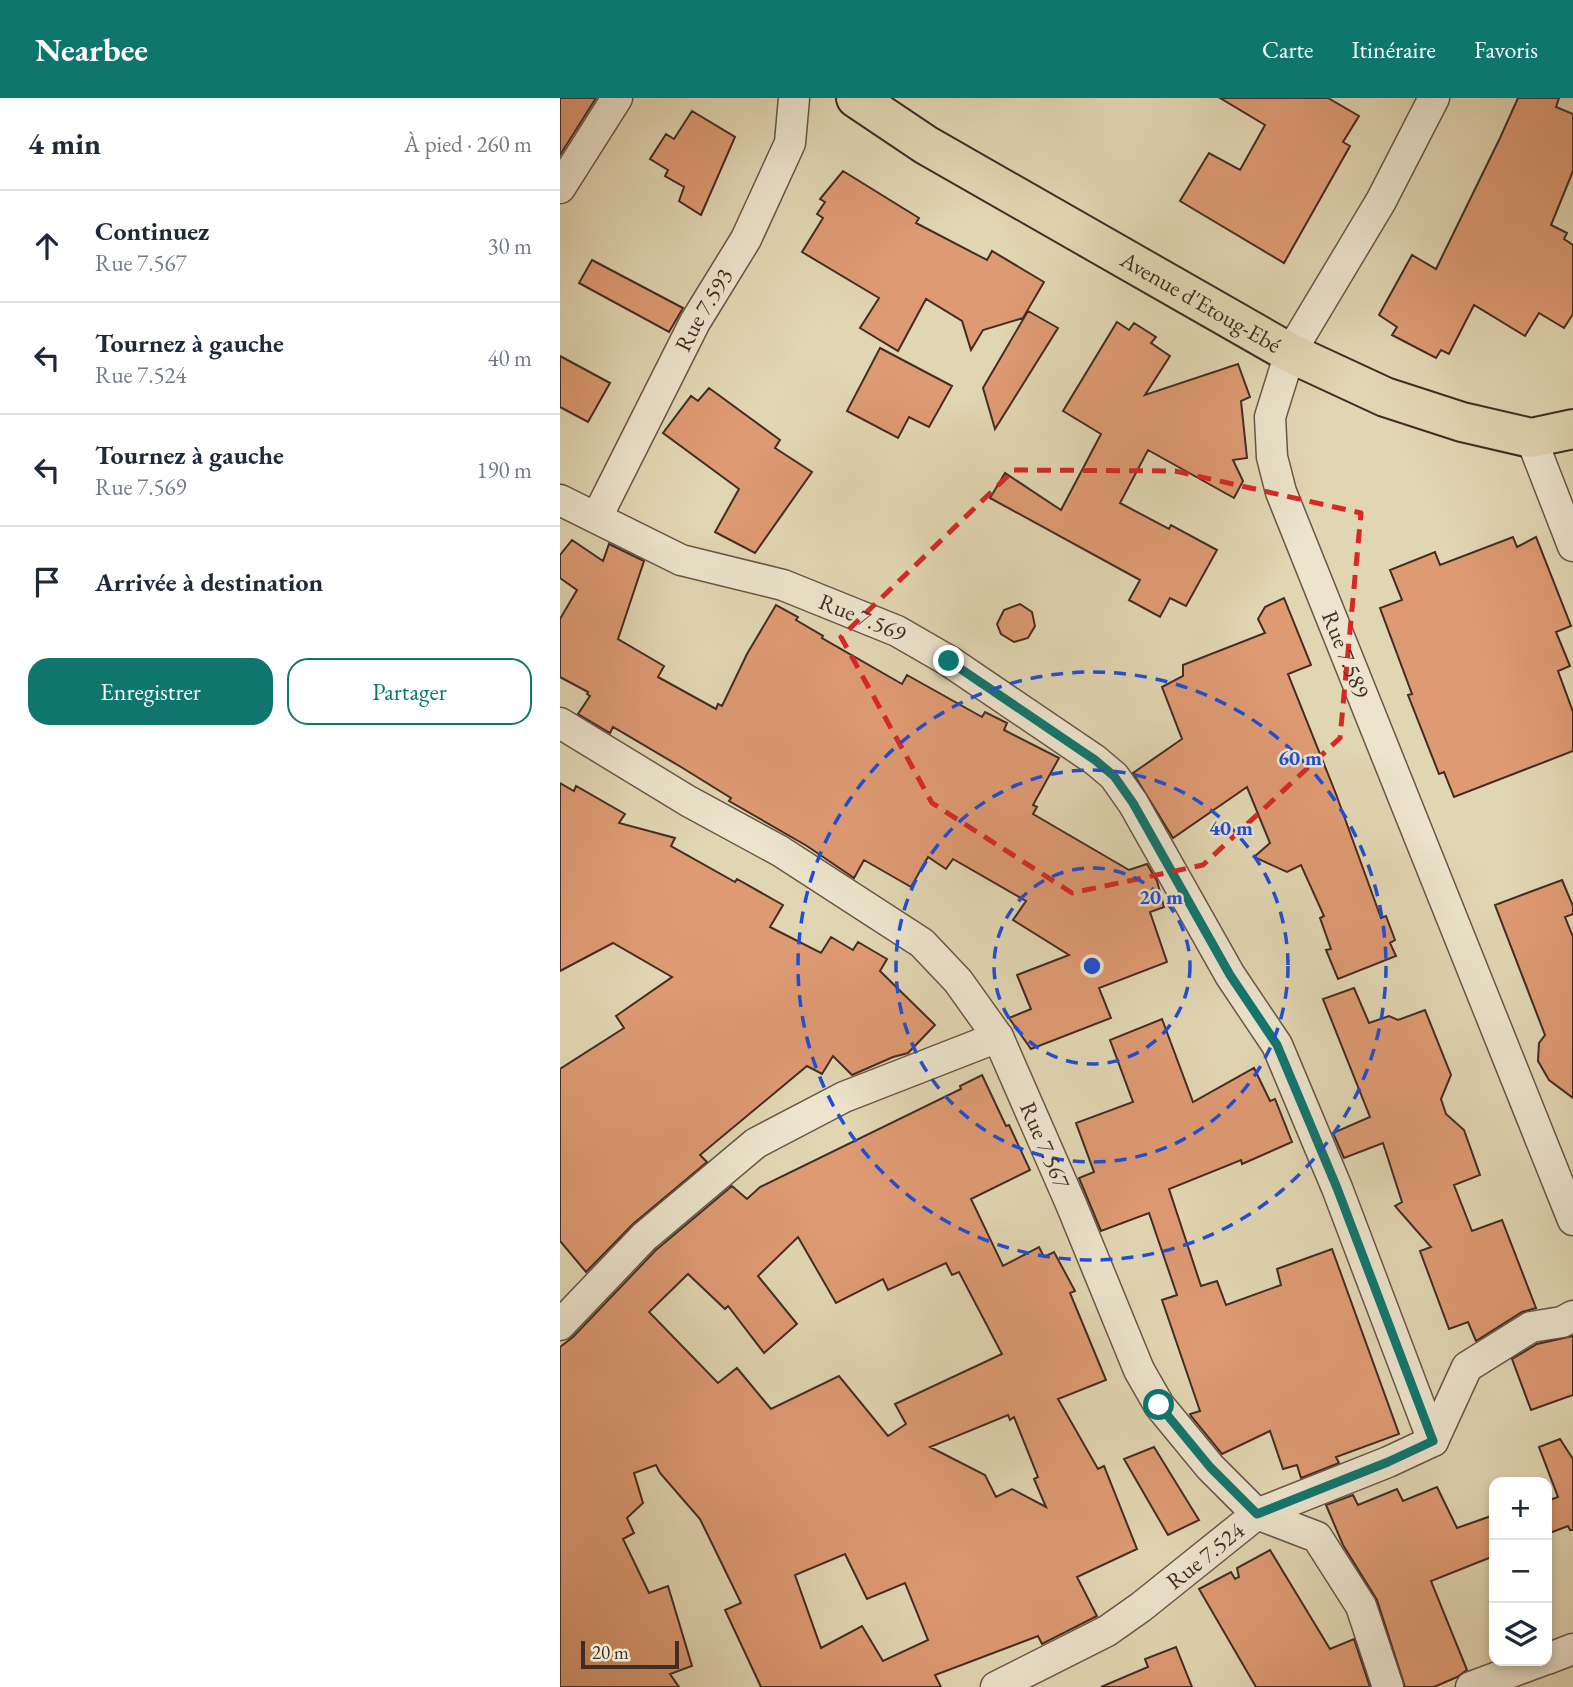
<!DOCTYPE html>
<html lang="fr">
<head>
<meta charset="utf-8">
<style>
  body { margin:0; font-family:"EB Garamond",serif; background:#f2f2f3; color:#1f2937 }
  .controls { position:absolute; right:21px; bottom:21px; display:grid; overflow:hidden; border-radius:14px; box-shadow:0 4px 10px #0003 }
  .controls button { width:63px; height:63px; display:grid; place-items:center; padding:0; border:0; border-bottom:2px solid #e0e1e3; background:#fff; color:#1f2937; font:35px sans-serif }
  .scale { position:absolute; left:21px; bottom:18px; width:98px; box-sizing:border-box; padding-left:7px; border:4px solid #432c23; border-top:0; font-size:19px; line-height:24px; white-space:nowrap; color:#432c23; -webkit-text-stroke:5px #ece4cd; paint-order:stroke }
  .stop { position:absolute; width:21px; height:21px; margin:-16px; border:5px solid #0f766e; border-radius:50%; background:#fff }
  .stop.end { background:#0f766e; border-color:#fff; box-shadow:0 2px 7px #0008 }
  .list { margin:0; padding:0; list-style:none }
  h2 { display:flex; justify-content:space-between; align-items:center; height:91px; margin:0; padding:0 28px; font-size:30px }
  h2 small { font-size:23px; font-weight:400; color:#747a83 }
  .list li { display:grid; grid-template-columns:46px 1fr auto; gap:21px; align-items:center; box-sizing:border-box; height:112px; padding:0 28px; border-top:2px solid #e0e1e3 }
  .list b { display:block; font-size:26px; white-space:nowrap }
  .list p { margin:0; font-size:23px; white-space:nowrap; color:#747a83 }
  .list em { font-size:23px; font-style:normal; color:#747a83 }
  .actions { display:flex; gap:14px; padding:21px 28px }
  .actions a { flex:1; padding:16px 0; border:2px solid #0f766e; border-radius:21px; text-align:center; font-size:24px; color:#0f766e }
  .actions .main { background:#0f766e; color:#fff }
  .icon { flex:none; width:38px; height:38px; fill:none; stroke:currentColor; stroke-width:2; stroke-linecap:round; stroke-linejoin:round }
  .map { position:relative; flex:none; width:1013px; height:1589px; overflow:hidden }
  header { display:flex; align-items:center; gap:42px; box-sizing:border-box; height:98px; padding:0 35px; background:#0f766e; color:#fff }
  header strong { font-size:33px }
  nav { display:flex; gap:38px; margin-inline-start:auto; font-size:24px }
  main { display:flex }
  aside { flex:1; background:#fff }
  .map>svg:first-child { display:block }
  .building { fill:#de9a73; stroke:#432c23; stroke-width:2; fill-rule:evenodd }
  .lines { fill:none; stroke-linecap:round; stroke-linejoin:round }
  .street-casing { stroke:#6a5647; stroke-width:33 }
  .primary-casing { stroke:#432c23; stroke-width:42 }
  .street { stroke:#ece4cd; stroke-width:30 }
  .primary { stroke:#e1d6b2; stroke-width:38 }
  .route { stroke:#0f766e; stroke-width:9 }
  .marked { fill:none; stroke:#d62828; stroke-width:5; stroke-dasharray:14 9; stroke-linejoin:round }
  .ring { fill:none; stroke:#1d4ed8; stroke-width:3.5; stroke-dasharray:12 9 }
  .labels { text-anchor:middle; stroke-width:5; stroke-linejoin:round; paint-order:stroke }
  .street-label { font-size:23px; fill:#432c23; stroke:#ece4cd }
  .centre { fill:#1d4ed8; stroke:#ece4cd; stroke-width:3.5 }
  .ring-label { font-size:21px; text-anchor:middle; font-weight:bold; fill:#1d4ed8; stroke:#ece4cd; stroke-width:5; stroke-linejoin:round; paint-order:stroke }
</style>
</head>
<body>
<header>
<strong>Nearbee</strong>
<nav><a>Carte</a><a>Itinéraire</a><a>Favoris</a></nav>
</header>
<main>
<aside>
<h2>4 min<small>À pied · 260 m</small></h2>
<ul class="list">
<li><svg class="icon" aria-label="ahead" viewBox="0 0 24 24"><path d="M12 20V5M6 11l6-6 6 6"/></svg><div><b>Continuez</b><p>Rue 7.567</p></div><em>30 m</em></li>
<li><svg class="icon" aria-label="left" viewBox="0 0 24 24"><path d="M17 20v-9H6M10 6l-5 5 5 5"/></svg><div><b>Tournez à gauche</b><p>Rue 7.524</p></div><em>40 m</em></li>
<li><svg class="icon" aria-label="left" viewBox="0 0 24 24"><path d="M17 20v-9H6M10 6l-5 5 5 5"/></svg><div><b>Tournez à gauche</b><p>Rue 7.569</p></div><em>190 m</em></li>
<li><svg class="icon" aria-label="arrive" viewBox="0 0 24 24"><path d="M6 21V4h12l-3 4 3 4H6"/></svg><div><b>Arrivée à destination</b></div></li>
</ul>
<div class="actions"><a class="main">Enregistrer</a><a>Partager</a></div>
</aside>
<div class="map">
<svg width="1013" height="1589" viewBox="0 0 1013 1589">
  <rect width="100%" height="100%" fill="#e1d6b2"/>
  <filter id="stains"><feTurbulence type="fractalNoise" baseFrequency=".00286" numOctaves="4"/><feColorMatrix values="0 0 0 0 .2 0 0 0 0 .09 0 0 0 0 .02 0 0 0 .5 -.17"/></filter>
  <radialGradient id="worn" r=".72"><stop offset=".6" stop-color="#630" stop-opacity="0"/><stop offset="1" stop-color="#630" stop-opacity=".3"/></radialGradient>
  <path class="building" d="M0 0H36L0 57Z
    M660 0H768L799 18 783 44 790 48 724 165 620 103 649 55 680 72 705 27Z
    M958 0H999L996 9 1013 16V73L991 127 1007 135 1004 141 1013 147V216L1004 230 979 215 965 238 914 207 889 256 881 252 876 260 832 237 837 229 819 217 852 157 876 171 940 40Z
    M132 13 175 39 141 117 119 103 124 89 105 78 108 72 90 61 106 36 114 41Z
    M283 73 359 120 356 125 427 162 432 153 484 184 463 220 423 232 411 252 402 223 366 201 338 253 300 230 319 200 242 154 263 120 257 116 265 104 260 101Z
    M32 162 123 210 109 234 19 185Z
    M468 213 498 230 435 331 423 290Z
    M557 224 569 232 574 225 596 239 591 245 610 258 585 297 678 266 690 299 681 303 687 360 673 362 683 383 674 400 588 352 560 405 609 431 611 427 657 452 626 508 610 500 600 519 569 502 580 482 430 400 445 375 501 412 541 336 503 313Z
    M320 250 392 288 369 329 349 319 338 340 287 313Z
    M0 258 50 285 28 324 0 309Z
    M149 290 220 342 215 350 252 374 195 455 155 434 179 391 103 335 131 298 138 303Z
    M953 439 957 449 976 439 1011 528 996 534 1010 568 998 573 1013 614V653L894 699 884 674 879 676 848 597 852 596 820 510 842 502 830 472 875 454 880 467Z
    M12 442 43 463 49 446 84 463 58 541 104 568 98 579 156 611 158 606 162 608 187 556 216 507 238 519 236 522 263 538 262 540 342 586 347 577 422 619 425 614 447 625 444 632 499 660 473 707 477 709 473 716 569 772 587 766 597 783 604 809 590 814 607 864 539 890 551 920 471 951 449 920 471 911 457 877 509 857 453 822 466 803 393 761 386 771 368 759 351 789 304 762 294 780 247 748 169 703 171 700 121 669 53 629 50 635 18 616 30 598 27 596 28 594 0 579V521L17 492 0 480V457Z
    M724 500 751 567 728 576 776 696 821 820 826 818 835 842 830 845 836 858 778 881 766 852 771 851 760 820 764 818 741 767 727 774 694 759 710 745 687 689 613 740 573 675 622 641 602 589 623 578V567L705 535 698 521 705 509Z
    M460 506 472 514 475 528 468 540 454 544 441 536 437 526 444 512Z
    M0 685 14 693 16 688 65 716 59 725 115 740 111 748 175 784 177 781 223 807 210 829 261 855 271 839 293 852 298 844 327 861 320 873 375 927 348 955 333 959 292 977 273 958 262 976 247 968 140 1057 147 1064 73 1126 26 1174 0 1143V971L64 930 56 918 112 879 53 845 0 873Z
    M1002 782 1013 808V816L1005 819 1013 839V1000L989 982 978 963 979 945 985 937 935 807Z
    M794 890 809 925 829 918 838 922 865 912 891 977 881 1001 886 1016 904 1032 920 1077 894 1087 912 1133 942 1122 976 1210 962 1214 916 1243 908 1224 889 1231 860 1153 871 1149 835 1108 842 1104 823 1045 784 1060 773 1035 810 1019 763 901Z
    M602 921 633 1004 694 970 710 1003 715 1001 732 1044 682 1066 681 1062 609 1091 641 1188 657 1183 666 1207 721 1187 717 1171 772 1151 839 1336 776 1359 779 1365 741 1380 737 1367 723 1371 710 1333 662 1356 631 1318 630 1316 640 1313 602 1202 617 1197 589 1115 541 1133 519 1080 534 1074 516 1025 573 1004 550 942Z
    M422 977 446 1028 449 1027 470 1072 411 1101 443 1168 479 1149 484 1159 494 1154 515 1193 510 1195 546 1282 498 1301 538 1371 544 1368 577 1451 517 1479 537 1518 482 1546 478 1538 375 1577 381 1589H201L165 1512 181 1505 140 1421 100 1375 96 1367 74 1375 83 1405 67 1420 74 1435 63 1441 89 1495 108 1488 132 1568 110 1576 119 1589H0V1249L13 1239 96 1152 172 1088 187 1101 200 1089 401 991 400 988ZM238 1139 276 1205 323 1181 328 1192 386 1165 392 1177 399 1174 442 1256 335 1306 346 1326 328 1338 279 1278 211 1311 177 1270 158 1285 89 1214 128 1176 165 1211 168 1208 204 1255 237 1226 198 1178ZM448 1317 450 1322 454 1319 478 1379 474 1381 486 1409 452 1391 436 1399 425 1377 370 1349ZM285 1456 307 1501 345 1485 368 1542 323 1563 302 1528 261 1550 235 1477Z
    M1013 1238V1297L971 1312 952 1261 977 1246Z
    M1000 1341 1013 1361V1432H1010L1008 1428 987 1436V1403L998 1399 979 1349Z
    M594 1349 639 1422 608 1437 564 1361Z
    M877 1389 897 1430 934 1417V1458L871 1483 907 1572 897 1579 874 1589H845L817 1502 783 1447 766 1407 793 1397 798 1407 837 1391 843 1403Z
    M710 1452 770 1551 794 1541 810 1589H696L639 1491 671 1474 675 1481 679 1479 677 1470Z
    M616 1549 632 1589H541L588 1569 585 1561Z"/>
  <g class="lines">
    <g class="street-casing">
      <g id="street">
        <path id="s1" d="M874 0 821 103 730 255 710 319 712 359 721 394 1013 1122"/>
        <path d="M0 90 57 0"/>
        <path d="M971 340 1013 448"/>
        <path id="s2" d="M0 402 121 462 223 487 337 533 389 563 535 662 554 678 573 705 670 877 717 947 777 1090 873 1343"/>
        <path id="s3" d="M37 419 135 224 186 141 230 45 234 0"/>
        <path id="s4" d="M0 625 128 703 220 753 362 845 398 883 438 939 511 1106 579 1272 599 1307 650 1369 697 1416 757 1439 801 1508 828 1589"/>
        <path d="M0 1227 84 1139 196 1045 284 999 438 939"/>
        <path d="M987 1561 1013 1551"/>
        <path id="s5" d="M436 1589 547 1533 581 1509 697 1416 828 1364 873 1343 907 1269 971 1229 1002 1224 1013 1218"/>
        <path d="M911 1589 981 1563"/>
      </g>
    </g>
    <g class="primary-casing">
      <g id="primary">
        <path id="s6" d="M296 0 366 47 730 255 825 299 902 324 971 340 1013 331"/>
      </g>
    </g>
    <use href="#street" class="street"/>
    <use href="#primary" class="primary"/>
  </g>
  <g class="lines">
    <path class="route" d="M389 563 535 662 554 678 573 705 670 877 717 947 777 1090 873 1343 828 1364 697 1416 650 1369 599 1307"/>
  </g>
  <path class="marked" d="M454 372 615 373 801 415 780 640 643 767 512 795 372 705 281 539Z"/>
  <g class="ring">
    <circle cx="532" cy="868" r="98"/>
    <circle cx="532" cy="868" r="196"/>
    <circle cx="532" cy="868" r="294"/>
  </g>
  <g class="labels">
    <g class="street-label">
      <text dy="8" stroke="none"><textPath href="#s6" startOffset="401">Avenue d'Etoug-Ebé</textPath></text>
      <text dy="8" stroke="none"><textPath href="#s3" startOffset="233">Rue 7.593</textPath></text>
      <text dy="8" stroke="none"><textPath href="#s2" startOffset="326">Rue 7.569</textPath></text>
      <text dy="8" stroke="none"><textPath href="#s1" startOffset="611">Rue 7.589</textPath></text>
      <text dy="8" stroke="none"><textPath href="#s4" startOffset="663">Rue 7.567</textPath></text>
      <text dy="8" stroke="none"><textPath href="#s5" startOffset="248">Rue 7.524</textPath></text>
    </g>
  </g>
  <circle cx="532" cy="868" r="10" class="centre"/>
  <g class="ring-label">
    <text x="740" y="667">60 m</text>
    <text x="671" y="737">40 m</text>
    <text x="601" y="806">20 m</text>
  </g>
  <rect width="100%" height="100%" filter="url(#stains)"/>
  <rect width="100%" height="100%" fill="url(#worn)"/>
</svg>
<div class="controls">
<button>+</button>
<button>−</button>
<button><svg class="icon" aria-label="layers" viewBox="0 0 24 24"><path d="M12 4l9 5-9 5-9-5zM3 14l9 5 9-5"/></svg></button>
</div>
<div class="scale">20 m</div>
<div class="stop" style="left:599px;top:1307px"></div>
<div class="stop end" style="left:389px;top:563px"></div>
</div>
</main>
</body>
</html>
